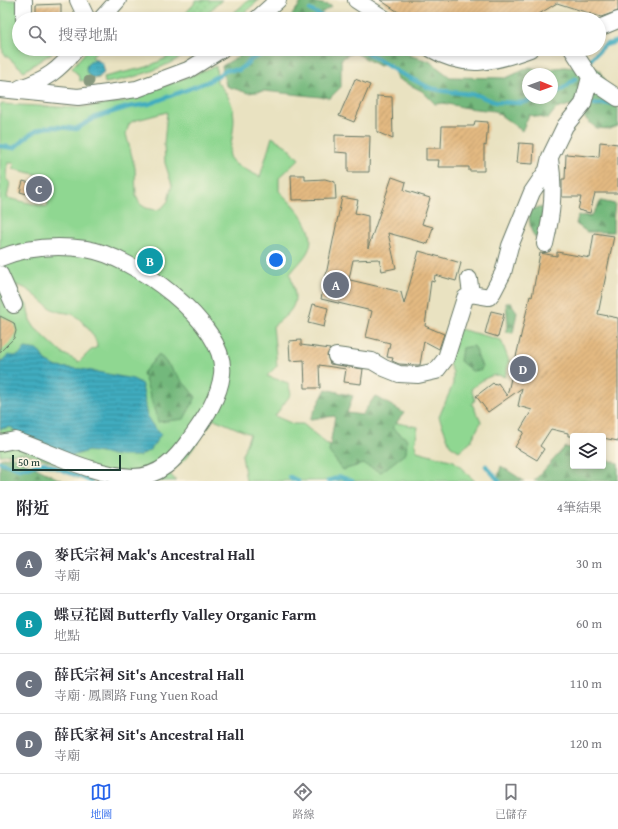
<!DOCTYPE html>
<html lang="zh-TW">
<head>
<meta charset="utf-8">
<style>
  body { margin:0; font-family:"Gentium Book Plus","Noto Serif TC",serif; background:#f7f7f7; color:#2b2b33 }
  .controls { position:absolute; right:12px; bottom:12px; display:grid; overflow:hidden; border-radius:4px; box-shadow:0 2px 6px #0003 }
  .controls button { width:36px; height:36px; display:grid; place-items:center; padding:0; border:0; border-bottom:1px solid #e1e1e2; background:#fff; color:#2b2b33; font:20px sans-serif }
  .compass { position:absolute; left:522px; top:68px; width:36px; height:36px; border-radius:50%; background:#fff; box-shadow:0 2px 6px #0003; rotate:91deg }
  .scale { position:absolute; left:12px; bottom:10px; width:109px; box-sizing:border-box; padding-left:4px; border:2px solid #1f3d34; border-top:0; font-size:11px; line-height:14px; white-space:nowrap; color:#1f3d34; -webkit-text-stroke:3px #fcf5e5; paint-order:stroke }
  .you { position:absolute; left:276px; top:260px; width:14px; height:14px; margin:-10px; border:3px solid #fff; border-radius:50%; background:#1a73e8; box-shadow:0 0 0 6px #1a73e833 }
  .badge { display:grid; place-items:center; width:26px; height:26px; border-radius:50%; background:#2563eb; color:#fff; font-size:13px; font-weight:700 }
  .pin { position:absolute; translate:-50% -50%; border:2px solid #fff; box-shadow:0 1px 4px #0006 }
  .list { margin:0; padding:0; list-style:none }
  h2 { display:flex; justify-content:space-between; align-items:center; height:52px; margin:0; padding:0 16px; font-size:17px }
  h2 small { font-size:13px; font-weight:400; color:#7c7c81 }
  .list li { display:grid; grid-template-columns:26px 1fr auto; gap:12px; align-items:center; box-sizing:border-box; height:60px; padding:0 16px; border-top:1px solid #e1e1e2 }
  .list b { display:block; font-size:15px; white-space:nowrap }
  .list p { margin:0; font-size:13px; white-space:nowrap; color:#7c7c81 }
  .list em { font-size:13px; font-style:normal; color:#7c7c81 }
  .icon { flex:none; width:22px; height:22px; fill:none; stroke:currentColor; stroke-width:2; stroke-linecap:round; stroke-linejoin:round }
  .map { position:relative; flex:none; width:618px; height:481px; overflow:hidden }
  .search { position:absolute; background:#fff; box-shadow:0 2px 6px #0003; left:12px; right:12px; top:12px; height:44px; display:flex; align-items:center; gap:10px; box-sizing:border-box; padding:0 14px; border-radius:22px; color:#7c7c81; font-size:15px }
  .sheet { height:292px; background:#fff }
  nav { display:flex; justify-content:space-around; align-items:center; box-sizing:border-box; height:56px; border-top:1px solid #e1e1e2; background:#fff; font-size:11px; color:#7c7c81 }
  nav a { display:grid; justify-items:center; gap:2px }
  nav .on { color:#2563eb }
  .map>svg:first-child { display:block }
  .green { fill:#8fd791; stroke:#578a62; fill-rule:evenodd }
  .forest { fill:url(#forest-firs); stroke:#497a58; fill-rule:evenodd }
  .park { fill:url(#park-dots); stroke:#578a62 }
  .water { fill:url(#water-rules); stroke:#30747a }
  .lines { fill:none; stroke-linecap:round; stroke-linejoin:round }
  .stream { stroke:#40acbf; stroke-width:4.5 }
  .building { fill:url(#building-hatch) }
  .minor-casing { stroke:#667765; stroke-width:18 }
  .minor { stroke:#fff; stroke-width:16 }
  .tree { fill:#86987e }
</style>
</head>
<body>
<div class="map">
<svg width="618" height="481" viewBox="0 0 618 481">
  <defs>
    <pattern id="forest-firs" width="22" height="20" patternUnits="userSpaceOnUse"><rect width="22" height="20" fill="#73b87b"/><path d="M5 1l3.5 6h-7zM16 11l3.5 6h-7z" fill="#5e9766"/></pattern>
    <pattern id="park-dots" width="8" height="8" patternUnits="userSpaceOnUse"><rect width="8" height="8" fill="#8fd791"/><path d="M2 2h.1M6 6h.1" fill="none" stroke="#7bb97e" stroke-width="1.8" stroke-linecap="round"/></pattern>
    <pattern id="water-rules" width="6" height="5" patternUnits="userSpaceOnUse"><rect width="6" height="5" fill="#40acbf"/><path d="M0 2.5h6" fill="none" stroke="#358d9c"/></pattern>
    <pattern id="building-hatch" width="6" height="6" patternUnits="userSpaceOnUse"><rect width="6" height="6" fill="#e4ba82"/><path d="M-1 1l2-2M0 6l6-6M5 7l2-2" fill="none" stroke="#b8986b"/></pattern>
  </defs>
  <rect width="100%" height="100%" fill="#fcf5e5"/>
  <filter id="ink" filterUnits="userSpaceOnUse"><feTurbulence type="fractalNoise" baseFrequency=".025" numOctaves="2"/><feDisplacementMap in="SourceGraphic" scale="8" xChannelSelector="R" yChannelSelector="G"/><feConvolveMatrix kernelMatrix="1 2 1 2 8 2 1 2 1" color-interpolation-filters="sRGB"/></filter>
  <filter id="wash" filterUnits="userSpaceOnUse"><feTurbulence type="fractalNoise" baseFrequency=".012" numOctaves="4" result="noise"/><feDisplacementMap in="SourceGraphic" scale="16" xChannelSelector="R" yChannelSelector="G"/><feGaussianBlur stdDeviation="0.9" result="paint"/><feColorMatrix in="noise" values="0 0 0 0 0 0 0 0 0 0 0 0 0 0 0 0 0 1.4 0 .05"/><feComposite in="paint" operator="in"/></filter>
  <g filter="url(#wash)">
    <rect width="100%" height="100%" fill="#e9e2c1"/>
    <path class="green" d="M0 0H19V49H58L24 71 3 53Z
      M249 0H259L237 19H226Z
      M88 49 97 50 92 57 97 60 91 61 87 65V73L91 77 99 76V78L80 81 78 75 72 68Z
      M185 49H195C167 67 138 78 105 83L104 77 147 67Z
      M216 66 217 82C242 109 233 126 229 157L235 164 260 177 272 137 288 147 299 159 279 178V191C292 204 318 228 309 249 306 257 296 266 290 274 299 303 297 308 273 326L277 366 267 376 288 383 291 394 275 416 293 424H303L347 461 345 413 418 427 415 445 417 451 454 461 475 481H246L242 455 250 434 214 419 187 457 170 474 176 481H105L75 469 25 453 0 455V104L77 108 122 102ZM167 112 164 144 165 163 172 185 168 201 162 208 156 210 146 208 140 204 136 196 135 168 126 134 129 124 133 121ZM8 163H15L13 169 53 178 47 207 7 198 10 182 7 180ZM16 285C29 287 40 301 52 309 59 313 65 312 72 314 81 318 98 338 97 347L90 351 79 362 62 353 35 328 30 320 27 305 21 298Z
      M456 328 501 340 509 361 505 377C492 371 481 381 471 389L475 400 472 404 481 422 471 441 459 451 450 445 439 417 453 384V372L449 364Z"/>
    <path class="forest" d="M303 0 332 6 312 19H289Z
      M251 49H326L329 51 331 49H396L412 56 429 61 450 77 506 78 530 67 539 70 564 67 598 69 605 80 597 95 618 108V126L610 129 596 128 570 105 556 109 548 119 529 115 522 131 495 111 467 108 443 103 435 104 422 91 398 79 391 63 379 66 354 52 341 59V87L330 98 264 91 248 93 226 86 222 66ZM528 74H552V98H528Z
      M601 201 615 204 613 219V232H587L576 224 578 216 592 215Z
      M549 207 553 234 535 238 531 230 528 209Z
      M506 303H511L517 312 513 333 505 332 508 325Z
      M474 346 482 367 481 370 472 371 460 361 462 348Z
      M159 354 196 397 184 419 158 422 143 373Z
      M326 389 353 396 347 413 362 415 375 396 404 413 392 428 407 439 406 453 381 472 363 464 343 470 329 452 335 416 310 419Z
      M565 447 573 449V466H603V458L618 463V481H534Z
      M11 456 63 481H0V459Z
      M501 466 524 481H497Z"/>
    <path class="park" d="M195 0H222L201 19H186L182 17 194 4Z"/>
    <path class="water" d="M86 69a9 9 0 1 1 18 0a9 9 0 1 1-18 0Z
      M25 348 38 350 46 361 57 367 82 369 133 379 141 383C149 408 139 414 161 434L151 449 140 456H120L88 451 65 458 19 440 16 432 11 427 0 429V361L4 360 8 355C17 357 20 356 25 348Z"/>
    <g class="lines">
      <path class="stream" d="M310 10 327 19
        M361 49 398 72 430 88 444 91 477 95 495 102 520 103 542 98
        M590 60 605 45 618 41
        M552 94 563 89 575 79
        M594 104 616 103
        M0 146 14 148C39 126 43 124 76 129L96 117 128 107 149 104 207 82 227 70H239L252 59 274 49
        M0 462 19 469 44 463 91 481
        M486 466 499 481
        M290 477 298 481
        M328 481 341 477 352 481"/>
    </g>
    <g id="blocks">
      <path class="building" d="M380 0H618V11L601 17 557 3 531 19H409Z
        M61 4V19H36V5Z
        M355 79 370 85 354 122 339 116Z
        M377 96 392 97 393 139 377 132Z
        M475 121 488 122 486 146 484 145V171H469V167H438L439 160H426V148H441L442 126H474Z
        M335 135 370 136 369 172H348V153L335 152Z
        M600 142 618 144V193H595L590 213 578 210 581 197H562V179H565L566 154 599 157Z
        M519 143 534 144 533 164 517 163Z
        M291 175H305V180L325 179 335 182 336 199 292 200Z
        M392 177 406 182 404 190 430 198 422 224 433 227 428 244 388 233 396 268 382 271 379 259 353 260 349 279H346L401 292 404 304 419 251 461 263 456 281 435 275 434 282 431 281 425 326 444 334 439 349 424 341 420 365H417L399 364 392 361 393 358 387 357 390 343 366 337 372 311 321 299 342 197 358 200 355 213 368 216V248Z
        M23 181 45 187 41 198 20 192Z
        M594 233 614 236 598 314 618 318V441L603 438V436H568V433L551 429 540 446 544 449 537 460 515 447 524 432 520 430 532 410 518 406 522 388 488 412 476 396 493 383 495 385 498 383 507 396 530 296 532 297 540 253 557 256V252L590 258Z
        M313 304 328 308 324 327 308 323Z
        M491 311 504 314 498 337 485 333Z
        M0 316 14 323 16 331 14 338 0 352Z
        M301 340V345L330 349 327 355 330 364 363 369 361 384 344 382 346 369 319 365 320 388H305L304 360 290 361 289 341Z"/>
    </g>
  </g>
  <g filter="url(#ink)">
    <use href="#blocks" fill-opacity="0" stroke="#667765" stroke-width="1"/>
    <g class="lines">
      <g class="minor-casing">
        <path id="minor" d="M24 0V19
          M78 0 87 19
          M356 0 385 19
          M101 19 118 0
          M257 19 278 0
          M599 28 618 20
          M431 49C466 70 495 62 530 49
          M591 80 618 98
          M20 88C46 80 59 70 76 49
          M0 89 78 97 137 89 188 70 222 49
          M545 244C552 215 555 189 550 159
          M0 258C27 247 58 245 86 249 131 255 228 323 222 374 219 399 204 419 190 439 176 459 160 477 133 477 91 475 54 453 15 440L0 443
          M0 274 14 305
          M469 279 471 294 489 297 493 292 503 273 510 246 532 192 547 170 550 157 565 126 583 104 590 77 572 49
          M336 356 372 361 384 368 399 374 418 375 436 371 446 358 465 298 471 294"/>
      </g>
      <use href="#minor" class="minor"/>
    </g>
    <circle class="tree" cx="89" cy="81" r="5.5"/>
  </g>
</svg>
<div class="controls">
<button><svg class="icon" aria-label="layers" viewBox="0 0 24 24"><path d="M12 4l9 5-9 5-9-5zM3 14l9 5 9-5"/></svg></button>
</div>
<svg class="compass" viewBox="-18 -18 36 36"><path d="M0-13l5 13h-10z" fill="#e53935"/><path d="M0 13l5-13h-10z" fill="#7c7c81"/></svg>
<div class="scale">50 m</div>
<div class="you"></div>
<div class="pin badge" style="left:336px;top:285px;background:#6b7280">A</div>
<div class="pin badge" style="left:150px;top:261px;background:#0f9aa8">B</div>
<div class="pin badge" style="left:39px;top:189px;background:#6b7280">C</div>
<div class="pin badge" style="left:523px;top:369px;background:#6b7280">D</div>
<div class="search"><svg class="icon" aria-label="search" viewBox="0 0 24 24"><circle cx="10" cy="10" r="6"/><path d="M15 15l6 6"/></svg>搜尋地點</div>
</div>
<section class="sheet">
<h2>附近<small>4筆結果</small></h2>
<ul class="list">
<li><span class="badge" style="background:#6b7280">A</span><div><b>麥氏宗祠 Mak's Ancestral Hall</b><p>寺廟</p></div><em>30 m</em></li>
<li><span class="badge" style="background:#0f9aa8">B</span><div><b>蝶豆花園 Butterfly Valley Organic Farm</b><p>地點</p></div><em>60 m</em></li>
<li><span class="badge" style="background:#6b7280">C</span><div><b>薛氏宗祠 Sit's Ancestral Hall</b><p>寺廟 · 鳳園路 Fung Yuen Road</p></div><em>110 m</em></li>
<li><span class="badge" style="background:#6b7280">D</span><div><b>薛氏家祠 Sit's Ancestral Hall</b><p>寺廟</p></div><em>120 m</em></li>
</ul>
</section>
<nav>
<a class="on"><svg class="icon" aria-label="map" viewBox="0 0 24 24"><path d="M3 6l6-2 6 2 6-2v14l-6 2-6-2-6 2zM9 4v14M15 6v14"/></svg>地圖</a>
<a><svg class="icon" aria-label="directions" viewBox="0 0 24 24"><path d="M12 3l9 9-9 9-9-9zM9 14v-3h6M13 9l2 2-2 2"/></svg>路線</a>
<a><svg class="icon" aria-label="saved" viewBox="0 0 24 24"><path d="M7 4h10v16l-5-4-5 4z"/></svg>已儲存</a>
</nav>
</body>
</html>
